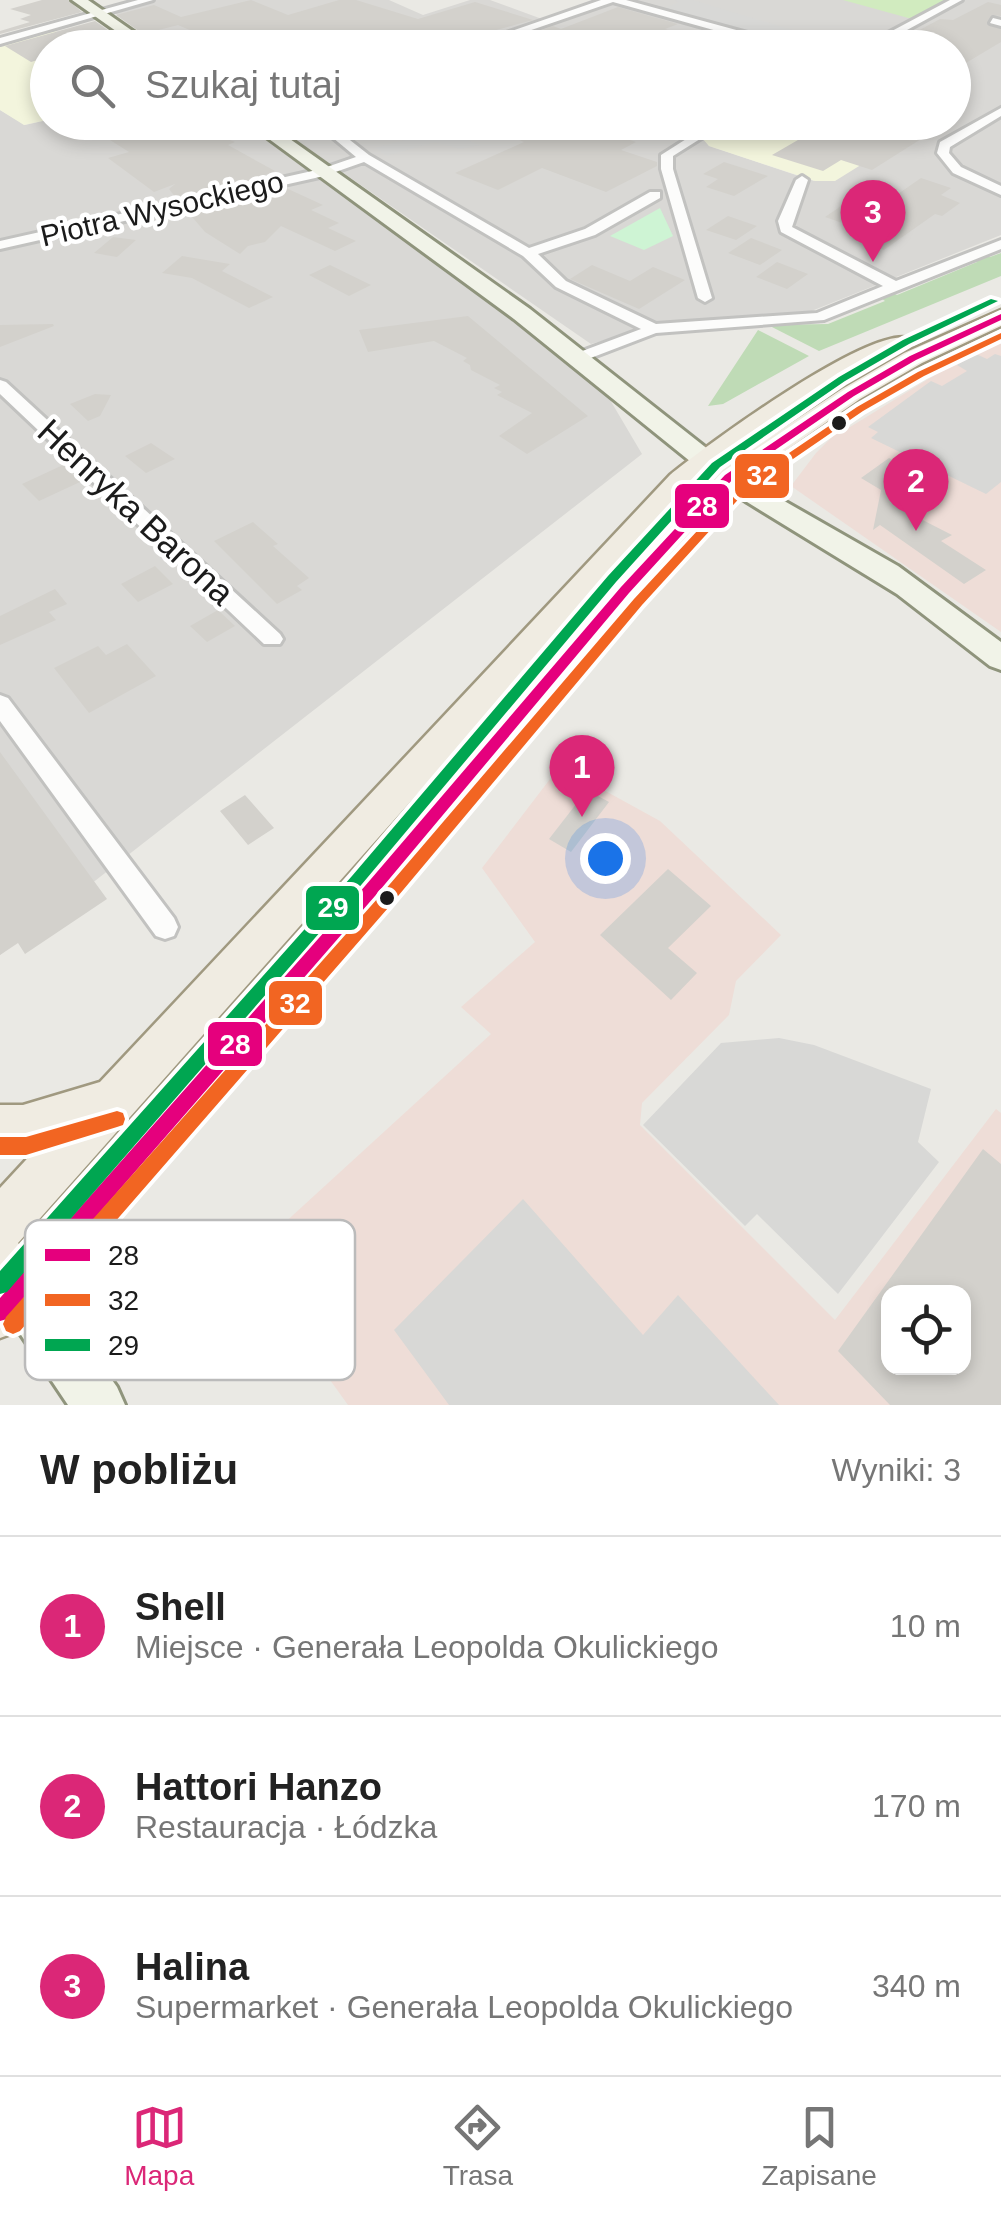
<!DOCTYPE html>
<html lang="pl">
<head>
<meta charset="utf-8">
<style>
  body { margin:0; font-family:Arial,sans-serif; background:#f6f6f6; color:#222 }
  .controls { position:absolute; right:30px; bottom:30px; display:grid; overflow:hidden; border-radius:20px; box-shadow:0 5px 15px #0003 }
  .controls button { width:90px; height:90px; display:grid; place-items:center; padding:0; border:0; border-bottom:2px solid #e0e0e0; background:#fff; color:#222; font:50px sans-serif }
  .you { position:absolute; left:605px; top:858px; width:35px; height:35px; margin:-25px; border:8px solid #fff; border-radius:50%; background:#1a73e8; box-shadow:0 0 0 15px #1a73e833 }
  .badge { display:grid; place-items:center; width:65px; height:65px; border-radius:50%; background:#db2777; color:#fff; font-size:32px; font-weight:700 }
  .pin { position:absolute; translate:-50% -82px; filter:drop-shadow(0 2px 5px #0008) }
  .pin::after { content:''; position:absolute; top:52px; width:35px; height:30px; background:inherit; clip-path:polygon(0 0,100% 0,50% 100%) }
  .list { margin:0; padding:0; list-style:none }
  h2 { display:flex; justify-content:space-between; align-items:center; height:130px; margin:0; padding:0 40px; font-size:42px }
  h2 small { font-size:32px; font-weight:400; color:#767676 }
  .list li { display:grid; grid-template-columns:65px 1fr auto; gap:30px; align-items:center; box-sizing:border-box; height:180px; padding:0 40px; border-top:2px solid #e0e0e0 }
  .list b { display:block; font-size:38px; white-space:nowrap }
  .list p { margin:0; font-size:32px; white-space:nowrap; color:#767676 }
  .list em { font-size:32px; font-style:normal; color:#767676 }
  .icon { flex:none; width:55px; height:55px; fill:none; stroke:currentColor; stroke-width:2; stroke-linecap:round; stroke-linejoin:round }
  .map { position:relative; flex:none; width:1001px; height:1405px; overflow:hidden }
  .search { position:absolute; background:#fff; box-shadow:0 5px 15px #0003; left:30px; right:30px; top:30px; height:110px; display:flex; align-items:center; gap:25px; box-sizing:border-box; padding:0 35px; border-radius:55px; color:#767676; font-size:38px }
  .sheet { height:670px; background:#fff }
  nav { display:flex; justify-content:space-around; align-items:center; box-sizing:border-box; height:140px; border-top:2px solid #e0e0e0; background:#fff; font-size:28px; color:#767676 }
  nav a { display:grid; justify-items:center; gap:5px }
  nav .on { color:#db2777 }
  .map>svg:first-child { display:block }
  .residential { fill:#d9d8d5 }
  .commercial { fill:#eeddd7; fill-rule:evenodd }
  .education { fill:#f3f5dd }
  .grass { fill:#d1ebbf }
  .forest { fill:#bfdbb6 }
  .park { fill:#cef4d4 }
  .parking { fill:#d8d8d6 }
  .building { fill:#d3d1cc; fill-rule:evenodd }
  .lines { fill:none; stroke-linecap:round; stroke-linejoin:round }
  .street-casing { stroke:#c2c2c0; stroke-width:6 }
  .secondary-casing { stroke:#8f947c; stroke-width:6 }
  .primary-casing { stroke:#a09980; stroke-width:5 }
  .street { fill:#fcfcfb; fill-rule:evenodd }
  .secondary { fill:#f1f3e8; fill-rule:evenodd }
  .primary { fill:#f0ece2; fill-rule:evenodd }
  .bus-1-casing { stroke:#fff; stroke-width:8 }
  .bus-2-casing { stroke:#fff; stroke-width:8 }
  .bus-3-casing { stroke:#fff; stroke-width:8 }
  .bus-1 { fill:#e5007d; fill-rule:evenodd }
  .bus-2 { fill:#f26522; fill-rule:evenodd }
  .bus-3 { fill:#00a651; fill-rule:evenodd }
  .bus-dot { fill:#1b1b1b; stroke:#fff; stroke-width:4 }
  .labels { text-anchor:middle; stroke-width:9; stroke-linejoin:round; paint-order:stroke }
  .far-street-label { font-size:30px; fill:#1b1b1b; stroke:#fff }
  .street-label { font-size:35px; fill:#1b1b1b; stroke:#fff }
  .key { fill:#fff; stroke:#bbb; stroke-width:2.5 }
  .key-label { font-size:28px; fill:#1b1b1b }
  .line-badge { stroke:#fff; stroke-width:4 }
  .badge-label { font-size:28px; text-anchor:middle; font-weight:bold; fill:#fff }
</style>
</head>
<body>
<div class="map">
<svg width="1001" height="1405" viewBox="0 0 1001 1405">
  <rect width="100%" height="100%" fill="#eae9e4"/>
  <path class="residential" d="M155 0H389L423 15 470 0H490L550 22 613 0H1001V235L809 312 665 323 591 344 271 123H732L703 138 709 146 814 181 866 152 771 123 954 122V48H164L113 12Z
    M0 110 25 125 47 120 248 123 313 170 311 178 329 181 485 294 606 393 642 454 0 955Z"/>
  <path class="commercial" d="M1001 342V632L791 486 816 453 841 428 850 427 948 367Z
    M560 766 660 821 781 935 736 981 729 1015 642 1103 640 1125 835 1320 996 1109 1001 1113V1405H348L244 1260 491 1034 461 1007 535 942 482 868ZM888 1292H964V1368H888Z"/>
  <path class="education" d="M55 31 85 47 48 48 47 120 24 125 0 110V45Z
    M732 123H771L866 152 872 158 835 181H815L709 146 702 138Z"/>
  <path class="grass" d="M843 0H950L912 19Z"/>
  <path class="forest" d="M981 253 990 257 1001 253V276L819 351 768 325 828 324 885 301 877 295 889 291 897 295 977 262 970 258Z
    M758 330 809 356 723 404 708 406Z"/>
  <path class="park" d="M660 208 673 236 644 250 610 236Z"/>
  <path class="parking" d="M674 0H693L849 47H807L663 9 679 2Z
    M421 125H432L480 145 460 149 435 142 387 156 375 148 417 137 406 130Z
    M976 354 987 359 995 354 1001 356V482L986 494 871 438 878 432 868 427 931 381 942 386 967 371 957 365Z
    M779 1038 814 1045 931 1089 918 1142 939 1162 838 1294 757 1214 745 1226 643 1125 721 1043Z
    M523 1199 643 1335 678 1295 779 1405H449L394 1330Z"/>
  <path class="building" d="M42 0H68L82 12 0 34V31L30 22 20 19 31 15 10 9Z
    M251 0 288 15 339 0H356L418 19 475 2 533 20 441 45 420 37 388 48H262L261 35 225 45 178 25 143 34 116 15 154 5 181 17Z
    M988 2 1001 5V16L992 15 987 24 1001 29V42L954 70V48H886L940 19 953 20Z
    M618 7 678 24 665 29 709 42 708 48H549L519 38 553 26 561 29Z
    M95 21 133 48H48V57L31 62 5 46Z
    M170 122H230L210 132 235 142 228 145 275 171 260 177 264 178 176 198 169 189 175 184 154 192 108 158 129 152 110 140Z
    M478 122H577L636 142 621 150 657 162V166L606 192 542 168 498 190 455 173 524 142Z
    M829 122H948L872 170 841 160 823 171 772 155Z
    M724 162 768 176 734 196 706 187 718 179 703 174Z
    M921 178 951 188 941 195 960 203 942 216 935 214 884 250 852 239 863 230 825 217 844 204 872 212Z
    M286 188 323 205 311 210 339 223 328 228 356 241 335 251 281 226 265 242 248 246 240 254 205 232 187 211Z
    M728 216 757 226 736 240 706 230Z
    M113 237 136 240 117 257 94 253Z
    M751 238 782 250 760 265 728 253Z
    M182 256 230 264 222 271 273 297 249 308 192 278 162 273Z
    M777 262 808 274 787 289 756 277Z
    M330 265 371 285 349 296 309 275Z
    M592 265 630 281 653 267 685 280 639 309 570 279Z
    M468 316 529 367 588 416 527 454 499 436 532 413 497 395 502 392 494 388 500 385 471 370 470 365 463 361 467 358 434 341 368 352 359 330Z
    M53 324 54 326 0 347V325Z
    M95 394 111 395 100 416 88 421 70 404Z
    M151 443 175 459 146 473 125 456Z
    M889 458 936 483 901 509 952 535 941 541 986 570 964 584 880 525 873 530 881 490 861 478Z
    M63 465 80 482 39 501 22 484Z
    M253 522 278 544 273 546 309 578 297 586 302 590 277 604 214 541Z
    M155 566 173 584 138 602 121 584Z
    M55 589 67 604 49 612 56 620 0 645V616Z
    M218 610 235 626 207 642 190 626Z
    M127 644 156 676 89 713 54 668 98 646 106 655Z
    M0 752 107 899 25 954 18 943 0 955Z
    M587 790 609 802 571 852 549 839Z
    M245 795 274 828 248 845 220 811Z
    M668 869 711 906 668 948 697 973 671 1000 600 935Z
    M983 1149 1001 1164V1405H890L838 1351ZM888 1292H964V1368H888Z"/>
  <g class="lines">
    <g class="street-casing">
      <path id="street" d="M138 0H153L0 44V38Z
        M601 0H626L762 37 761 48H751L753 41 613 2 479 48H463Z
        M950 0H962L874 48H860Z
        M993 18 1001 20V26L990 23Z
        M1001 108V116L950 147 949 153 961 167 1001 186V195L953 173 937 153 940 142Z
        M314 122H327L369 155 529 248 585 229 650 192H660V198L595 235 538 254 566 281 656 324 817 313 883 286 781 232 778 221 796 180 802 176 808 180 792 227 896 281 1001 240V249L824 320 656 333 575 364 569 362V356L641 329 556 287 523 256 364 162 324 176 0 249V241L321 169 356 157Z
        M713 122H727L673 156V169L712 298 705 302 698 298 661 169V155Z
        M0 380 6 382 280 634 283 639 280 644H264L0 394Z
        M0 695 8 698 174 918 178 927 174 936 165 939 156 936 0 721Z"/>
    </g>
    <g class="secondary-casing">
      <path id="secondary" d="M72 0H88L157 48H140Z
        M246 122H266L530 309 714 454 765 490 898 566 1001 642V670L990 666 897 594 747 502 696 466 514 319Z
        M20 1267 37 1274 117 1387 125 1405H68L3 1308V1274Z"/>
    </g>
    <g class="primary-casing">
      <path id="primary" d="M1001 310V326L922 363 860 399 739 483 636 598 384 904 39 1310 19 1331 0 1338V1188L37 1148 0 1153V1105H23L100 1082 670 475C707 445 867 327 909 338L912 343 909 348 794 410 690 487 18 1243 22 1248 356 878 614 582 719 471 842 389 904 353Z"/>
    </g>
    <use href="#street" class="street"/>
    <use href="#secondary" class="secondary"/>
    <use href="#primary" class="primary"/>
    <g class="bus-1-casing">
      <path id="bus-1" d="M1001 314V320L916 360 854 396 733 479 629 593 375 896 7 1319 0 1321V1298L365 886 621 587 725 475 848 392 910 356Z"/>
    </g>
    <g class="bus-2-casing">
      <path id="bus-2" d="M1001 333V339L924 376 863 411 745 492 642 605 388 908 20 1331 13 1334 6 1331 3 1324 6 1317 378 898 634 599 737 488 857 407 918 372Z
        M117 1111 123 1113 125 1119 123 1125 117 1127 26 1155H0V1137H26Z"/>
    </g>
    <g class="bus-3-casing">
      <path id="bus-3" d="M991 299 998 301 909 344 845 381 720 467 616 582 362 884 7 1292 0 1294V1271L352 876 608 576 712 463 839 377 903 340Z"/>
    </g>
    <use href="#bus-1" class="bus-1"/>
    <use href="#bus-2" class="bus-2"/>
    <use href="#bus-3" class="bus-3"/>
  </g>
  <g class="bus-dot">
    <circle cx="839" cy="423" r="9"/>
    <circle cx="387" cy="898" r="9"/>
  </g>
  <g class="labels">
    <g class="far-street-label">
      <text transform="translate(162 209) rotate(-13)" y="10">Piotra Wysockiego</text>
    </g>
    <g class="street-label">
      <text transform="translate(136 512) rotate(43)" y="12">Henryka Barona</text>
    </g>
  </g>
  <rect x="25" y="1220" width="330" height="160" rx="15" class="key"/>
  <rect x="45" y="1249" width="45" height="12" fill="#e5007d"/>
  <rect x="45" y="1294" width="45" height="12" fill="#f26522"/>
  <rect x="45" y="1339" width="45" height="12" fill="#00a651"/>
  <g class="key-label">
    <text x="108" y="1265">28</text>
    <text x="108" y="1310">32</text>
    <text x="108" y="1355">29</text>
  </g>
  <g class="line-badge">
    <rect x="733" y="452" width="58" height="48" rx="10" fill="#f26522"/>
    <rect x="673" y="482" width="58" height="48" rx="10" fill="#e5007d"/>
    <rect x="304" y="884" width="57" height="48" rx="10" fill="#00a651"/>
    <rect x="267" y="979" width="57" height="48" rx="10" fill="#f26522"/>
    <rect x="206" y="1020" width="58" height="48" rx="10" fill="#e5007d"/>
  </g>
  <g class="badge-label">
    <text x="762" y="485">32</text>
    <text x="702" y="516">28</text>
    <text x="333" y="917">29</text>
    <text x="295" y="1013">32</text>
    <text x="235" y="1054">28</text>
  </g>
</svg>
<div class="controls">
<button><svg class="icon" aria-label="locate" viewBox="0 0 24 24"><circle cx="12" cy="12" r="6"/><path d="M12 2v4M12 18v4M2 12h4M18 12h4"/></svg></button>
</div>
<div class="you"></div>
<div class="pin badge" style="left:582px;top:817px">1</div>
<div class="pin badge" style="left:916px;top:531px">2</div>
<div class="pin badge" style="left:873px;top:262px">3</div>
<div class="search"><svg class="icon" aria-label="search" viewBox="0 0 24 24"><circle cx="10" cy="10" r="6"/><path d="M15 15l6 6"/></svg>Szukaj tutaj</div>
</div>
<section class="sheet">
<h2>W pobliżu<small>Wyniki: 3</small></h2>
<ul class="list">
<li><span class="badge">1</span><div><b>Shell</b><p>Miejsce · Generała Leopolda Okulickiego</p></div><em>10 m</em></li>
<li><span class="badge">2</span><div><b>Hattori Hanzo</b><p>Restauracja · Łódzka</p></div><em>170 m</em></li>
<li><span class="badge">3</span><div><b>Halina</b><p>Supermarket · Generała Leopolda Okulickiego</p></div><em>340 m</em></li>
</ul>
</section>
<nav>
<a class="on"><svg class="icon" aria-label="map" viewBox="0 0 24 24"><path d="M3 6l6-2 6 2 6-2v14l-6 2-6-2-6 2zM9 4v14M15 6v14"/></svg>Mapa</a>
<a><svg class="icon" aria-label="directions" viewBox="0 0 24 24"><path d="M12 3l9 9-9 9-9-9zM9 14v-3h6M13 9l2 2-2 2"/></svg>Trasa</a>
<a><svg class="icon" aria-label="saved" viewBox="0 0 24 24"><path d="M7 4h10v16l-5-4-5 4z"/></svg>Zapisane</a>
</nav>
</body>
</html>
